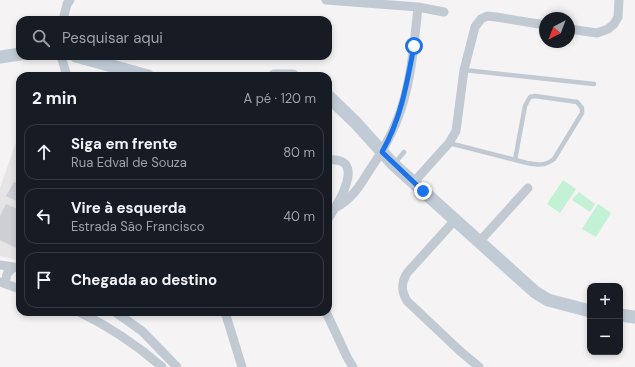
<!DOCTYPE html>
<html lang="pt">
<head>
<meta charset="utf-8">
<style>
  body { margin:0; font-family:"DM Sans",sans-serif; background:#20242c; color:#f1f3f6 }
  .controls { position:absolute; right:12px; bottom:12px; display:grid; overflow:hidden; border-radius:8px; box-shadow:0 2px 6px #0003 }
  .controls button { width:36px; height:36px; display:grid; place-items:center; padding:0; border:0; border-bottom:1px solid #363941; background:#171b24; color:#f1f3f6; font:20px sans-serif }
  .compass { position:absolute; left:539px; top:12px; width:36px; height:36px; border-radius:50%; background:#171b24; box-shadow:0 2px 6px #0003; rotate:222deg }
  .stop { position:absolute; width:12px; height:12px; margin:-9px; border:3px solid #1a73e8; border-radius:50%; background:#fff }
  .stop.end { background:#1a73e8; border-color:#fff; box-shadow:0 1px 4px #0008 }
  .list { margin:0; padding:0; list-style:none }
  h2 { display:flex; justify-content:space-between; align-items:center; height:52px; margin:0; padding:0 16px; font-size:17px }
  h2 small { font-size:13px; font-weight:400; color:#9ea1a6 }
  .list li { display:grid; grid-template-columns:26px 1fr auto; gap:12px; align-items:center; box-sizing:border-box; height:56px; margin:0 8px 8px; padding:0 8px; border:1px solid #363941; border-radius:12px }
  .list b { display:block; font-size:15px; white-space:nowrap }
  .list p { margin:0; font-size:13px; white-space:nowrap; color:#9ea1a6 }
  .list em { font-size:13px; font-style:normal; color:#9ea1a6 }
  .icon { flex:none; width:22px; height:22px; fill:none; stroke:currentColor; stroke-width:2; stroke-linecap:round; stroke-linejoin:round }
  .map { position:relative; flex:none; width:635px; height:367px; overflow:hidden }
  .search { position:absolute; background:#171b24; box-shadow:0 2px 6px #0003; left:16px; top:16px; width:316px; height:44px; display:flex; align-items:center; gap:10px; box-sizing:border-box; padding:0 14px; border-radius:12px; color:#9ea1a6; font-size:15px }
  .panel { position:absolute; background:#171b24; box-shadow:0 2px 6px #0003; left:16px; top:72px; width:316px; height:244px; border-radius:12px }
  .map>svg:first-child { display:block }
  .education { fill:#e6e4e5 }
  .green { fill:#c3f1d5 }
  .building { fill:#cdcfd5 }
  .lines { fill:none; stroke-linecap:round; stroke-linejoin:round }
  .lane { stroke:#c1cad2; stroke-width:4.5 }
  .street { stroke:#c1cad2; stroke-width:9 }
  .secondary { stroke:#c1cbd6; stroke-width:13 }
  .route { stroke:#1a73e8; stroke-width:5 }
</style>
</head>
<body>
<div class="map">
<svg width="635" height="367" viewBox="0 0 635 367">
  <rect width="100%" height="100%" fill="#f5f3f3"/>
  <path class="education" d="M20 131V261L0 256V188Z"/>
  <path class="green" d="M563 180 576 189 560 213 547 204Z
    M579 192 595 204 590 212 572 200Z
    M598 204 611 213 596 237 582 229Z"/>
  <path class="building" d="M14 182 20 185V203L6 196Z
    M6 204 20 210V250L0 240V216Z"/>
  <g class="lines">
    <path class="lane" d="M464 70 594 84
      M449 143 527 163C538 165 545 166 554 159L582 113V108L577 102 535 96 530 97 525 106 515 160
      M395 163 404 152"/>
    <path class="street" d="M326 0 418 7 444 12
      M63 20 67 4 70 0
      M569 29 597 33 608 29 614 24 618 17 619 0
      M61 56 67 76
      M328 160C368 156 338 204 328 219
      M413 183 449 143 456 131 464 70 475 27 481 19 487 16 496 17 545 25
      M335 208C351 200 360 186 369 171 380 155 389 140 396 123 411 87 414 45 418 7
      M455 220 407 273C401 283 401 291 407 301L460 351 479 367
      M479 242 528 188
      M0 265 20 268
      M0 282 20 289
      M5 283 7 274 13 267
      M79 312C108 326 137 345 162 367
      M115 312 142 331 177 367
      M225 312 242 367
      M326 312 347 357 353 367"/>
    <path class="secondary" d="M76 56 148 76
      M0 57 20 54
      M274 76H293
      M328 96 356 123 393 164 535 292 548 300 590 311
      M620 315 635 317"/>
  </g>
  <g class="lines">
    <path class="route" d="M414 46C407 83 401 119 382 152L423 191"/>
  </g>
</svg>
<div class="controls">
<button>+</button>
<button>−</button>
</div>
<svg class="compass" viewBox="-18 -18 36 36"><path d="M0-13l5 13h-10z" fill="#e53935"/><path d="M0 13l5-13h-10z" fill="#9ea1a6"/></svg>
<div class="stop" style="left:414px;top:46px"></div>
<div class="stop end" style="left:423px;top:191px"></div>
<div class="search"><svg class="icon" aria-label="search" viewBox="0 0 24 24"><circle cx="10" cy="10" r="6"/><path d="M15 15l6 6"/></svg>Pesquisar aqui</div>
<section class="panel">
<h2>2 min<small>A pé · 120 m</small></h2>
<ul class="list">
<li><svg class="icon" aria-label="ahead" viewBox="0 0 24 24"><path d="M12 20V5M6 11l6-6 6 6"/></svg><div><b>Siga em frente</b><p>Rua Edval de Souza</p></div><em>80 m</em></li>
<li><svg class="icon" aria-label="left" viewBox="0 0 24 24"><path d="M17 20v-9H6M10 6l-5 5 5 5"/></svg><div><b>Vire à esquerda</b><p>Estrada São Francisco</p></div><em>40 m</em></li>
<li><svg class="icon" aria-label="arrive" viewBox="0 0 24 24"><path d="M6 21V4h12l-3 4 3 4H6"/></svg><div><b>Chegada ao destino</b></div></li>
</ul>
</section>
</div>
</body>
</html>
